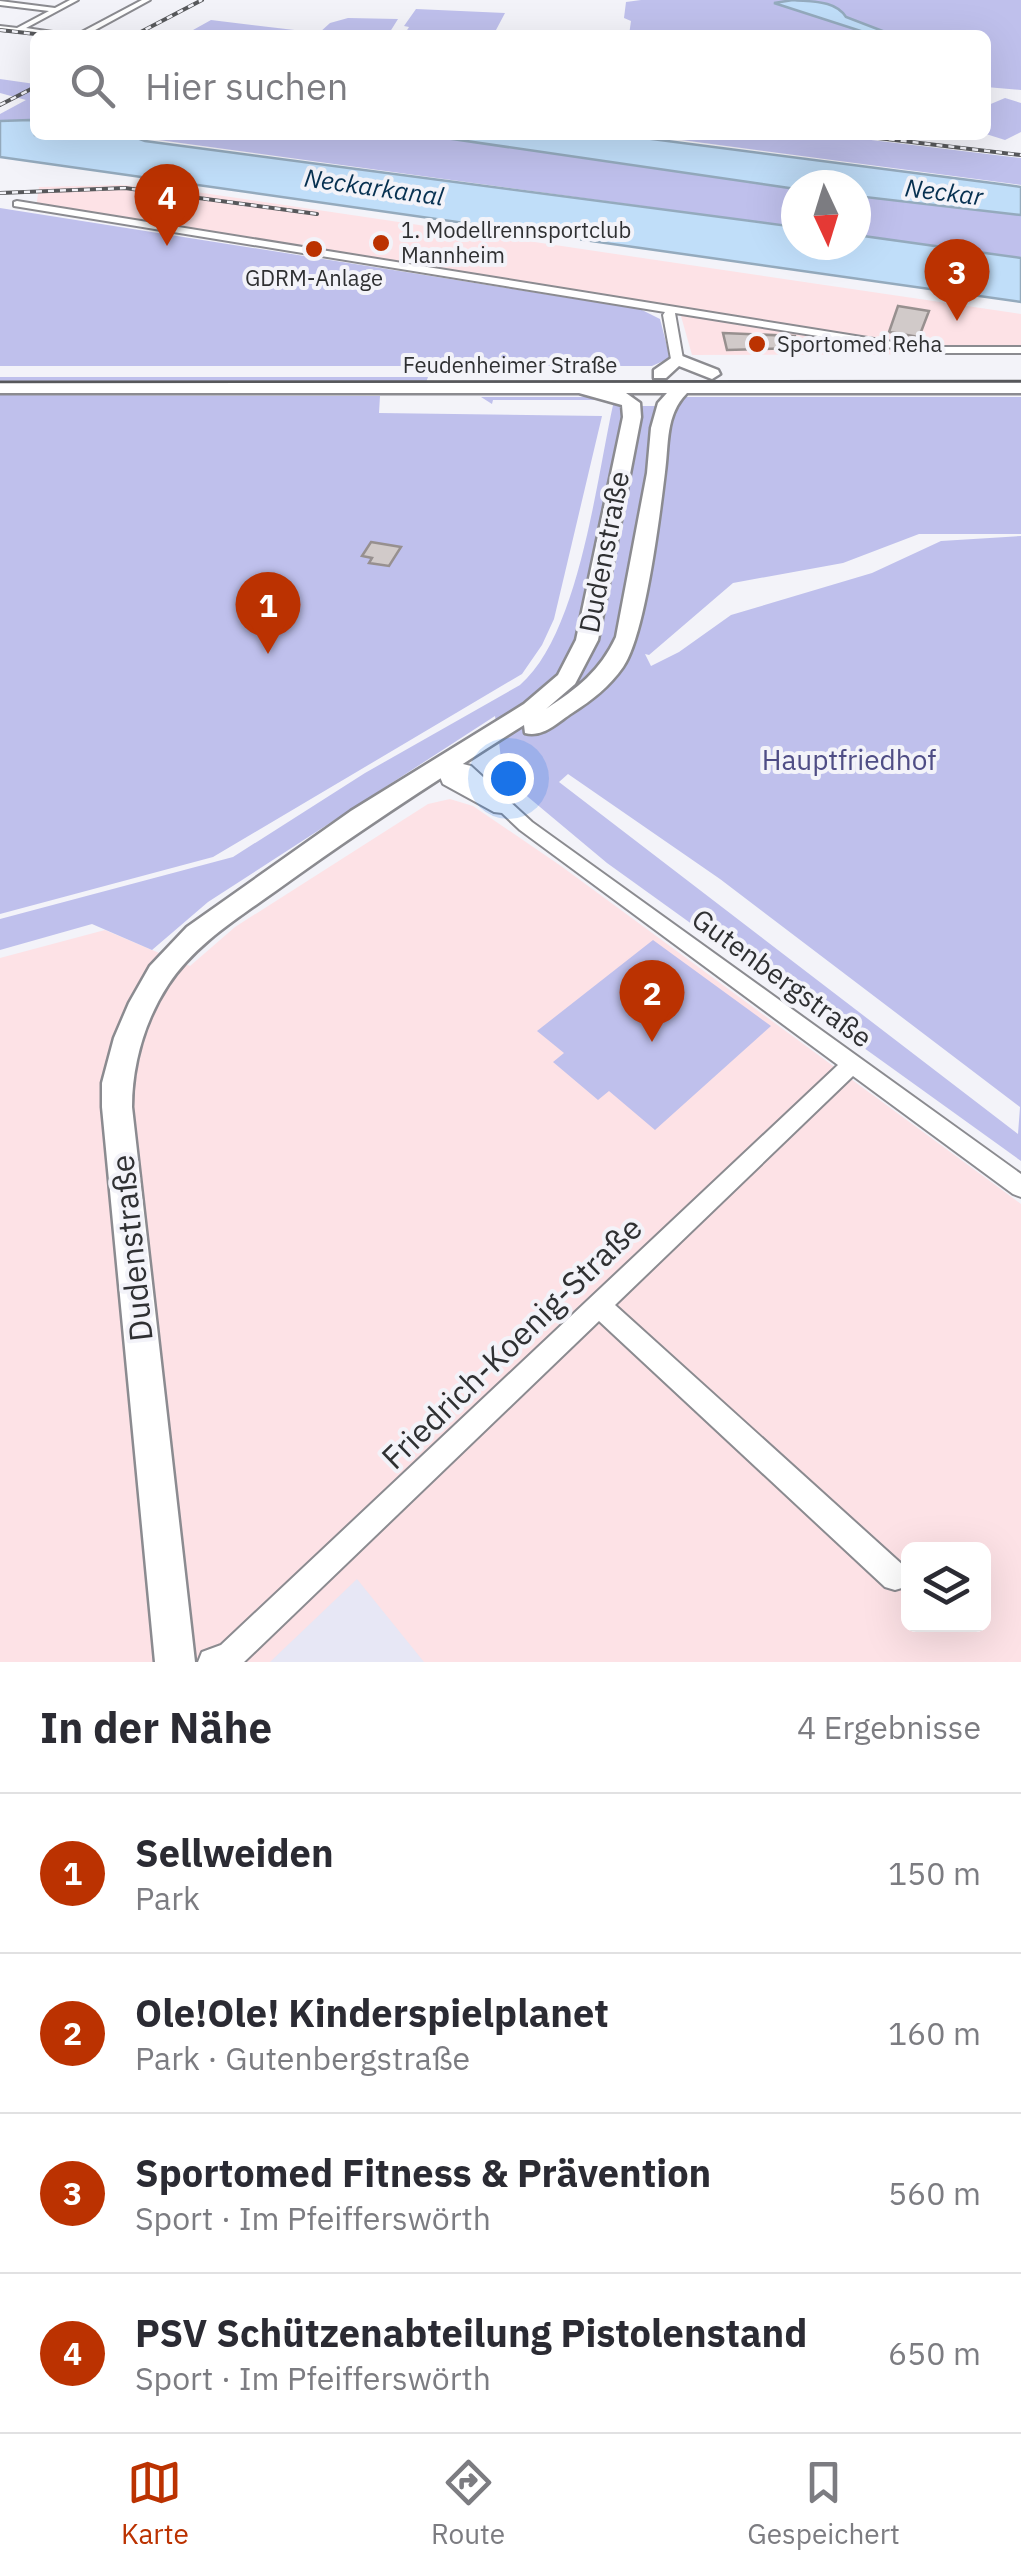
<!DOCTYPE html>
<html lang="de">
<head>
<meta charset="utf-8">
<style>
  body { margin:0; font-family:"IBM Plex Sans",sans-serif; background:#f7f7f7; color:#2b2b33 }
  .controls { position:absolute; right:30px; bottom:30px; display:grid; overflow:hidden; border-radius:15px; box-shadow:0 10px 40px #0002 }
  .controls button { width:90px; height:90px; display:grid; place-items:center; padding:0; border:0; border-bottom:2px solid #e1e1e2; background:#fff; color:#2b2b33; font:50px sans-serif }
  .compass { position:absolute; left:781px; top:170px; width:90px; height:90px; border-radius:50%; background:#fff; box-shadow:0 10px 40px #0002; rotate:176deg }
  .you { position:absolute; left:508px; top:778px; width:35px; height:35px; margin:-25px; border:8px solid #fff; border-radius:50%; background:#1a73e8; box-shadow:0 0 0 15px #1a73e833 }
  .badge { display:grid; place-items:center; width:65px; height:65px; border-radius:50%; background:#bb3201; color:#fff; font-size:32px; font-weight:700 }
  .pin { position:absolute; translate:-50% -82px; filter:drop-shadow(0 2px 5px #0008) }
  .pin::after { content:''; position:absolute; top:52px; width:35px; height:30px; background:inherit; clip-path:polygon(0 0,100% 0,50% 100%) }
  .list { margin:0; padding:0; list-style:none }
  h2 { display:flex; justify-content:space-between; align-items:center; height:130px; margin:0; padding:0 40px; font-size:42px }
  h2 small { font-size:32px; font-weight:400; color:#7c7c81 }
  .list li { display:grid; grid-template-columns:65px 1fr auto; gap:30px; align-items:center; box-sizing:border-box; height:160px; padding:0 40px; border-top:2px solid #e1e1e2 }
  .list b { display:block; font-size:38px; white-space:nowrap }
  .list p { margin:0; font-size:32px; white-space:nowrap; color:#7c7c81 }
  .list em { font-size:32px; font-style:normal; color:#7c7c81 }
  .icon { flex:none; width:55px; height:55px; fill:none; stroke:currentColor; stroke-width:2; stroke-linecap:round; stroke-linejoin:round }
  .map { position:relative; flex:none; width:1021px; height:1662px; overflow:hidden }
  .search { position:absolute; background:#fff; box-shadow:0 10px 40px #0002; left:30px; right:30px; top:30px; height:110px; display:flex; align-items:center; gap:25px; box-sizing:border-box; padding:0 35px; border-radius:15px; color:#7c7c81; font-size:38px }
  .sheet { height:770px; background:#fff }
  nav { display:flex; justify-content:space-around; align-items:center; box-sizing:border-box; height:140px; border-top:2px solid #e1e1e2; background:#fff; font-size:28px; color:#7c7c81 }
  nav a { display:grid; justify-items:center; gap:5px }
  nav .on { color:#bb3201 }
  .map>svg:first-child { display:block }
  .commercial { fill:#fde2e6; fill-rule:evenodd }
  .built { fill:#e7e7f5 }
  .green { fill:#bfc0ec; fill-rule:evenodd }
  .water { fill:#c0def9; stroke:#94aabd; stroke-width:2.5 }
  .building { fill:#d1cac9; stroke:#97908f; stroke-width:2.5 }
  .lines { fill:none; stroke-linecap:round; stroke-linejoin:round }
  .street-casing { stroke:#8b8b90; stroke-width:4 }
  .secondary-casing { stroke:#8b8b90; stroke-width:5 }
  .street { fill:#fff; fill-rule:evenodd }
  .secondary { fill:#fff; fill-rule:evenodd }
  .tram { stroke:#57585b; stroke-width:2.5 }
  .rail-casing { stroke:#57585b; stroke-width:4 }
  .rail { stroke:#f3f3f9; stroke-width:2.5; stroke-dasharray:6; stroke-linecap:butt }
  .poi-dot { fill:#bb3201; stroke:#f3f3f9; stroke-width:4 }
  .labels { text-anchor:middle; stroke-width:8; stroke-linejoin:round; paint-order:stroke }
  .far-poi-label { font-size:22px; fill:#2f3032; stroke:#f3f3f9; text-anchor:start }
  .far-street-label { font-size:22px; fill:#2f3032; stroke:#f3f3f9 }
  .far-water-label { font-size:25px; font-style:italic; fill:#073151; stroke:#f3f3f9 }
  .street-label { font-size:28px; fill:#2f3032; stroke:#f3f3f9 }
  .park-label { font-size:28px; fill:#4f4d85; stroke:#f3f3f9 }
  .near-street-label { font-size:32px; fill:#2f3032; stroke:#f3f3f9 }
</style>
</head>
<body>
<div class="map">
<svg width="1021" height="1662" viewBox="0 0 1021 1662">
  <rect width="100%" height="100%" fill="#f3f3f9"/>
  <path class="commercial" d="M121 185 176 189 1021 314V354L692 355 679 309 36 207 39 187Z
    M450 799 473 806 561 866 1021 1204V1662H0V958L105 930 190 966 235 927 428 804ZM908 1550H984V1624H908Z"/>
  <path class="built" d="M357 1579 424 1662H270Z"/>
  <path class="green" d="M641 0H1021V90L986 87V35H629L631 21 624 18 626 2Z
    M416 9 505 13 496 30 501 31 499 35H404L409 27 404 26Z
    M348 18 398 19 388 35 319 33 330 23Z
    M211 20 303 31 296 35H184Z
    M0 79 35 84V123L0 121V114L26 100 0 93Z
    M1005 98 1021 103V132L1005 140 986 134V106Z
    M122 135H424L800 185H796V227Z
    M644 135H830L1021 158V185Z
    M856 192 1021 214V260L856 235Z
    M0 208 640 309 660 319 670 358 652 366H0Z
    M0 377H428L425 385H0Z
    M0 395 380 396 379 413 602 416 554 619 542 645 522 674 213 857 0 914Z
    M481 397H610L619 406H674L677 397H1021V534H919L843 563 733 583 649 655 645 654 651 666 679 652 731 615 872 573 941 541 1021 536V1161L607 863 503 776 499 742 463 763 498 738 495 716 208 902 152 950 92 924 0 950V919L233 857 365 773 520 685C579 634 596 482 613 405L610 400H493L492 404ZM568 774 720 879 1020 1107 1018 1134 559 782Z
    M653 940 771 1026 655 1130 609 1091 598 1100 553 1062 564 1053 537 1031Z"/>
  <path class="water" d="M793 0C812 2 835 0 846 17L893 35H873L774 3Z
    M30 120 35 121V135H129L145 141 796 227V245H856V235L1021 258V302L0 157V121Z
    M425 135H621L1000 184 1021 187V215L856 196V185H796V189Z"/>
  <path class="building" d="M898 306 929 311 919 337 889 332Z
    M723 333 795 336 799 348 727 350Z
    M371 542 401 547 389 566 369 563 372 558 362 556Z"/>
  <g class="lines">
    <g class="street-casing">
      <path id="street" d="M70 0H78L26 28 73 35 0 30V26L17 28 49 11 0 5V1L55 8Z
        M142 0H150L86 35H76Z
        M17 201 924 347H1021V353H924L675 313 683 359 677 362 671 359 663 315 665 312 14 206V202Z
        M443 759 471 766 532 822 1021 1174V1197L1013 1194 853 1076 615 1305 905 1567 908 1577 905 1587 895 1590 885 1587 599 1321 244 1662H198L202 1652 221 1645 838 1065 520 830 502 813 494 812 443 784 435 765Z"/>
    </g>
    <g class="secondary-casing">
      <path id="secondary" d="M677 354 718 370 720 374 712 379 679 366 666 378H654V370Z
        M0 383H1021V393H687C665 415 669 444 665 472 660 514 645 636 623 667 609 687 592 700 572 713 558 722 543 738 525 733L524 725C440 778 357 832 277 890 238 918 195 944 168 985 145 1020 132 1064 132 1107L195 1662H155L102 1107V1083L114 1038 129 1003 150 966 187 927 351 811 524 704 558 675 576 640 623 417 622 405 579 393H0ZM626 393H667L658 403 651 428 647 473 616 637C600 671 578 688 546 709L575 684 598 640 641 417 640 403Z"/>
    </g>
    <use href="#street" class="street"/>
    <use href="#secondary" class="secondary"/>
    <path class="tram" d="M0 382 1021 381"/>
    <g class="rail-casing">
      <path id="rail" d="M0 30 44 35
        M135 35 202 0
        M0 105 35 87
        M853 135 1021 155
        M0 193 125 188 317 214"/>
    </g>
    <use href="#rail" class="rail"/>
  </g>
  <g class="poi-dot">
    <circle cx="381" cy="243" r="10"/>
    <circle cx="314" cy="249" r="10"/>
    <circle cx="757" cy="344" r="10"/>
  </g>
  <g class="labels">
    <g class="far-poi-label">
      <text x="401" y="238">1. Modellrennsportclub<tspan x="401" dy="25">Mannheim</tspan></text>
      <text x="314" y="286" text-anchor="middle">GDRM-Anlage</text>
      <text x="777" y="352">Sportomed Reha</text>
    </g>
    <g class="far-street-label">
      <text x="510" y="373">Feudenheimer Straße</text>
    </g>
    <g class="far-water-label">
      <text transform="translate(374 187) rotate(8)" y="9">Neckarkanal</text>
      <text transform="translate(944 192) rotate(7)" y="9">Neckar</text>
    </g>
    <g class="street-label">
      <text transform="translate(604 552) rotate(-79)" y="10">Dudenstraße</text>
      <text transform="translate(782 978) rotate(36)" y="10">Gutenbergstraße</text>
    </g>
    <g class="park-label">
      <text x="849" y="770">Hauptfriedhof</text>
    </g>
    <g class="near-street-label">
      <text transform="translate(132 1248) rotate(-96)" y="11">Dudenstraße</text>
      <text transform="translate(512 1343) rotate(-44)" y="11">Friedrich-Koenig-Straße</text>
    </g>
  </g>
</svg>
<div class="controls">
<button><svg class="icon" aria-label="layers" viewBox="0 0 24 24"><path d="M12 4l9 5-9 5-9-5zM3 14l9 5 9-5"/></svg></button>
</div>
<svg class="compass" viewBox="-18 -18 36 36"><path d="M0-13l5 13h-10z" fill="#e53935"/><path d="M0 13l5-13h-10z" fill="#7c7c81"/></svg>
<div class="you"></div>
<div class="pin badge" style="left:268px;top:654px">1</div>
<div class="pin badge" style="left:652px;top:1042px">2</div>
<div class="pin badge" style="left:957px;top:321px">3</div>
<div class="pin badge" style="left:167px;top:246px">4</div>
<div class="search"><svg class="icon" aria-label="search" viewBox="0 0 24 24"><circle cx="10" cy="10" r="6"/><path d="M15 15l6 6"/></svg>Hier suchen</div>
</div>
<section class="sheet">
<h2>In der Nähe<small>4 Ergebnisse</small></h2>
<ul class="list">
<li><span class="badge">1</span><div><b>Sellweiden</b><p>Park</p></div><em>150 m</em></li>
<li><span class="badge">2</span><div><b>Ole!Ole! Kinderspielplanet</b><p>Park · Gutenbergstraße</p></div><em>160 m</em></li>
<li><span class="badge">3</span><div><b>Sportomed Fitness &amp; Prävention</b><p>Sport · Im Pfeifferswörth</p></div><em>560 m</em></li>
<li><span class="badge">4</span><div><b>PSV Schützenabteilung Pistolenstand</b><p>Sport · Im Pfeifferswörth</p></div><em>650 m</em></li>
</ul>
</section>
<nav>
<a class="on"><svg class="icon" aria-label="map" viewBox="0 0 24 24"><path d="M3 6l6-2 6 2 6-2v14l-6 2-6-2-6 2zM9 4v14M15 6v14"/></svg>Karte</a>
<a><svg class="icon" aria-label="directions" viewBox="0 0 24 24"><path d="M12 3l9 9-9 9-9-9zM9 14v-3h6M13 9l2 2-2 2"/></svg>Route</a>
<a><svg class="icon" aria-label="saved" viewBox="0 0 24 24"><path d="M7 4h10v16l-5-4-5 4z"/></svg>Gespeichert</a>
</nav>
</body>
</html>
